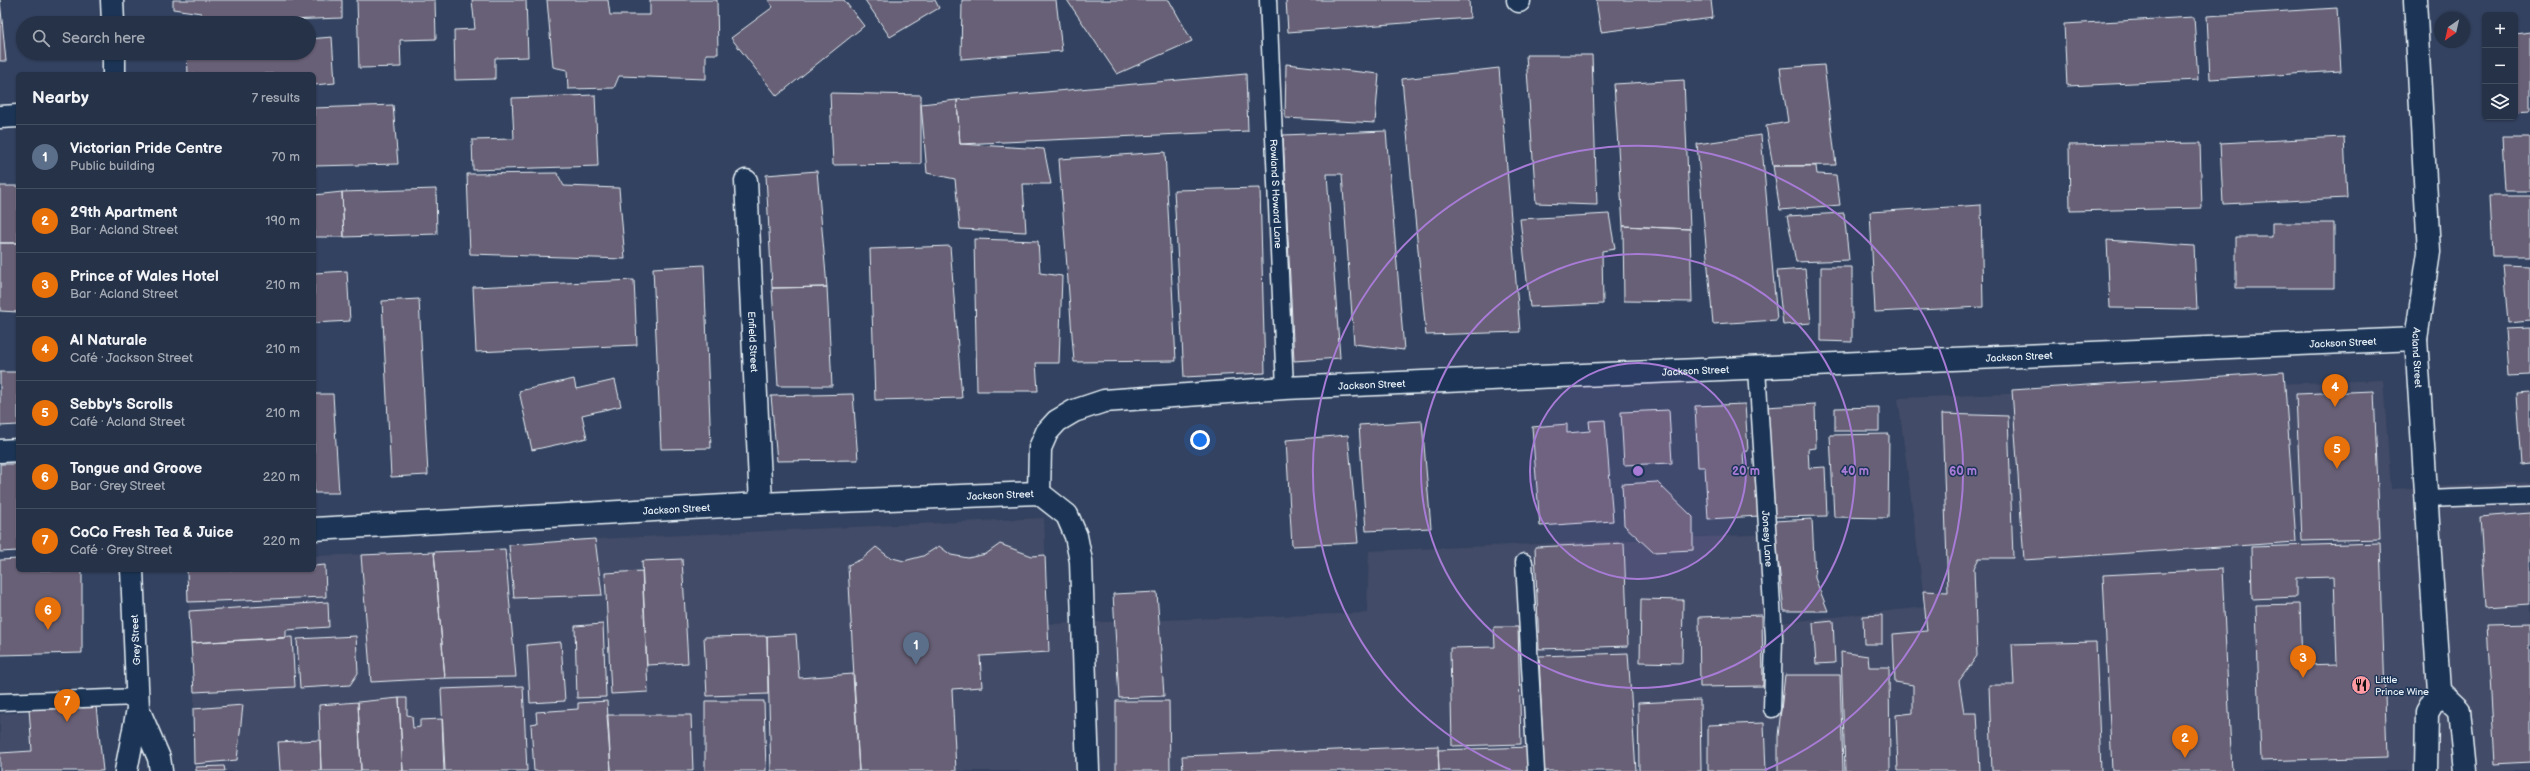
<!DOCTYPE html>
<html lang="en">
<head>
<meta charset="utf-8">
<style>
  body { margin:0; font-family:"Balsamiq Sans",sans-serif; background:#323e52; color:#f1f3f6 }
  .controls { position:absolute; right:12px; top:12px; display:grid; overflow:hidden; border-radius:6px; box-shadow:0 1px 3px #0004 }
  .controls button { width:36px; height:36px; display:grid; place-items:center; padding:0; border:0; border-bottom:1px solid #424d60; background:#263248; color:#f1f3f6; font:20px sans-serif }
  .compass { position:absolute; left:2434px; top:12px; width:36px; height:36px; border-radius:50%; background:#263248; box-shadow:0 1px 3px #0004; rotate:214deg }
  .you { position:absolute; left:1200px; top:440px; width:14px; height:14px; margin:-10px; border:3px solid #fff; border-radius:50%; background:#1a73e8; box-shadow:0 0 0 6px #1a73e833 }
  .badge { display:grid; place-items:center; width:26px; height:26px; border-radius:50%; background:#e69b98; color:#fff; font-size:13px; font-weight:700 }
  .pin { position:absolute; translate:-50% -33px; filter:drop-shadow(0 1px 2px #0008) }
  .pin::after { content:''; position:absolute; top:21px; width:14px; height:12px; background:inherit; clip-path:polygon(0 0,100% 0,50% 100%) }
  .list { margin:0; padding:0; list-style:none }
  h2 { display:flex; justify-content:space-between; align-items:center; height:52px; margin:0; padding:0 16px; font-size:17px }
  h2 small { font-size:13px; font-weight:400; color:#a4aab4 }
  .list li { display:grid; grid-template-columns:26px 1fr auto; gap:12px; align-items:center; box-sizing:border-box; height:64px; padding:0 16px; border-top:1px solid #424d60 }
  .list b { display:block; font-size:15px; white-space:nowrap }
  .list p { margin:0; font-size:13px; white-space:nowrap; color:#a4aab4 }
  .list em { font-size:13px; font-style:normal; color:#a4aab4 }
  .icon { flex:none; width:22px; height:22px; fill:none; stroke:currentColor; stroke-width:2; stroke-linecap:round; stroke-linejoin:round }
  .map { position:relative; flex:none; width:2530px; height:771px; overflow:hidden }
  .search { position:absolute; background:#263248; box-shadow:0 1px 3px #0004; left:16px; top:16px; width:300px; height:44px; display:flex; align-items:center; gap:10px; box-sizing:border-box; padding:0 14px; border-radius:22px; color:#a4aab4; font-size:15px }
  .panel { position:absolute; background:#263248; box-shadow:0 1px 3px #0004; left:16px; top:72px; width:300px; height:500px; border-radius:6px }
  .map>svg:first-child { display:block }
  .built { fill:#434b67 }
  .building { fill:#676176; stroke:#e8f1f8 }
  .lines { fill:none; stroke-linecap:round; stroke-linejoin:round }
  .service-casing { stroke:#e8f1f8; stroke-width:19 }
  .pedestrian-casing { stroke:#e8f1f8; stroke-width:25 }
  .minor-casing { stroke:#e8f1f8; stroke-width:25 }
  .tertiary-casing { stroke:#e8f1f8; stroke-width:25 }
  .service { stroke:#1d3557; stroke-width:16 }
  .pedestrian { stroke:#1d3557; stroke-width:22 }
  .minor { stroke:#1d3557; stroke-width:22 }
  .tertiary { stroke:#1d3557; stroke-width:22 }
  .ring { fill:none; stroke:#a77bd6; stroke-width:2 }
  .labels { text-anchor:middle; stroke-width:3; stroke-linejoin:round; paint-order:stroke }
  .street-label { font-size:10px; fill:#e8f1f8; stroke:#1d3557 }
  .poi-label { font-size:10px; fill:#e8f1f8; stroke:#1d3557; text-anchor:start }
  .centre { fill:#a77bd6; stroke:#1d3557; stroke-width:2 }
  .ring-label { font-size:12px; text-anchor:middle; font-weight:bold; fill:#a77bd6; stroke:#1d3557; stroke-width:3; stroke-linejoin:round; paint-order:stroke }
</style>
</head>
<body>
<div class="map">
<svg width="2530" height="771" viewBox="0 0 2530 771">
  <rect width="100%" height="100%" fill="#334260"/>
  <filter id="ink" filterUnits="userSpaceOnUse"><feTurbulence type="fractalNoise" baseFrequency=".025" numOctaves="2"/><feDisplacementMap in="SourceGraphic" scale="8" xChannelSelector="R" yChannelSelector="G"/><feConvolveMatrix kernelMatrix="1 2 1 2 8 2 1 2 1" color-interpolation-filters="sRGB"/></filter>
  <g filter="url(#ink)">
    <path class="built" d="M2383 380 2391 489 2530 482V771H194V692L187 570H314V556L505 549 598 539 1044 518 1048 624 1367 613 1369 551 1774 534 1779 623 1925 607 1898 398Z
      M88 707 96 771H0V714Z"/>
    <path class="building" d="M0 0 6 61H0Z
      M173 0H342V18L204 23 201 13 173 9Z
      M357 0H435L436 39 400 40 401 67 359 68Z
      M472 0H526L528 57 495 58V79L455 80 454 30 475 29Z
      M547 0H608L610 15H650V0H717L718 54H706V79L619 76 614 88 568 89 567 70 553 67Z
      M768 0H844L864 26 777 96 731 38 773 7Z
      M865 0H935L939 8 890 37Z
      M962 0H1056L1062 51 961 59Z
      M1067 0H1169L1192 41 1117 74Z
      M1286 0H1469L1470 18 1288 32Z
      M1596 0H1711L1713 18 1601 32Z
      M2337 8 2341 71 2210 79 2207 16Z
      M2194 17 2198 80 2067 86 2064 24Z
      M2530 32V111L2515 112V34Z
      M332 37 335 83 314 85V74H188L187 53H309V39Z
      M1526 55H1592L1597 205 1536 203Z
      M1286 64 1379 74 1375 123 1285 118Z
      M1824 65 1836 165 1773 166 1766 126 1788 122 1780 68Z
      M1499 68 1520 332 1426 335 1402 79Z
      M1246 74 1248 131 960 144 957 100Z
      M1684 80 1690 229 1623 226 1614 84Z
      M830 93 921 95V164L833 165Z
      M595 95 598 166 473 170 472 140 514 139 512 98Z
      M957 100 960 144 1044 149 1051 184H1023L1026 232 960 229 955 179 927 173 921 104Z
      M393 105 398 164 314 166V108Z
      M1386 131 1404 350 1354 344 1342 174H1327L1340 358 1294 361 1283 135Z
      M1761 135 1777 320 1713 324 1697 144Z
      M2344 137 2347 198 2223 204 2220 143Z
      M2502 137H2530V191H2505Z
      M2200 143 2202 208 2070 211 2069 145Z
      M1165 152 1176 361 1074 362 1059 159Z
      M1773 166H1816L1817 174 1836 175 1840 205 1780 210Z
      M817 171 827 287 772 288 766 175Z
      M557 173 564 186 619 188 625 259 470 254 467 174Z
      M0 186H18V243H0Z
      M1260 188 1265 373 1184 377 1174 190Z
      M436 189 437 234 344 237 342 192Z
      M342 192 344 237H314V195Z
      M2489 196H2530V256H2492Z
      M1981 205 1983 307 1875 312 1870 212Z
      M1844 213 1849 260 1796 262 1787 216Z
      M1609 214 1615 249 1602 251 1603 304 1530 307 1520 219Z
      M2272 223H2334V288H2236V237H2272Z
      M1623 226 1690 229 1692 302 1624 301Z
      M974 239 1038 241 1040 273 1062 276 1059 363H1036L1038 391H977Z
      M2107 240 2194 246 2197 309 2110 308Z
      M0 243H18V312L0 311Z
      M950 246 962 398 875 400 870 249Z
      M704 265 711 448 661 449 653 268Z
      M2503 265 2530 266V321L2508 323Z
      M1821 267H1852V342L1821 341Z
      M1805 269 1811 323 1783 325 1777 271Z
      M347 271 350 321 314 323V273Z
      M634 280 637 345 476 352 473 287Z
      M827 287 832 386H778L772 288Z
      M419 299 428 475 391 477 382 301Z
      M2530 328V375L2508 376 2505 329Z
      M0 372H18V425L0 426Z
      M2284 372 2296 542 2024 560 2012 390Z
      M574 379 576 389 615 380 621 406 582 415 587 438 532 450 519 391Z
      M2374 391 2380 539 2302 541 2296 394Z
      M2530 393V464L2521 465 2516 394Z
      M314 394H333L339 493H314Z
      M853 394 858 460 777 461 771 396Z
      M1745 404 1748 451 1743 452 1744 469H1756L1759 516 1708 519 1705 467H1698L1695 406Z
      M1815 404 1816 448 1808 449 1809 468 1825 467 1827 516 1770 517 1765 407Z
      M1879 407V431H1835V408Z
      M1669 410 1672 463 1624 465 1621 412Z
      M1942 414 2008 416 2013 558H1979L1974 568 1977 656 1959 681 1964 713H1977L1980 771H1898L1896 715 1913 713V685L1895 682 1893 634 1927 631 1923 591 1948 592Z
      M1605 420 1613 521 1540 526 1532 427 1567 424V433L1590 431 1589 421Z
      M1422 421 1431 528 1366 531 1359 425Z
      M1889 434 1888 518 1834 517 1830 435Z
      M1348 435 1358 543 1292 546 1286 440Z
      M0 464H18V551L0 552Z
      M1657 482 1693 517V550L1653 552 1624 525 1622 484Z
      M2530 513V604L2486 607 2480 517Z
      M1812 519 1815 578 1828 611H1784L1774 521Z
      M595 539 602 595 514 598 509 545Z
      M1624 543 1628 646 1539 649 1535 547Z
      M2380 543 2387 757 2261 761 2256 605 2300 604 2302 665 2337 664 2334 577 2296 578V597L2252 599 2251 547Z
      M1000 544 1032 556 1045 555 1049 652 980 656 982 687 952 689 956 771H859L848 565 862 559 876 547 889 557 904 561 923 556 939 546 951 555 968 558 986 554Z
      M505 549 516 677 445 678 434 552Z
      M434 552 445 678 371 682 361 555Z
      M18 559V570H82V653L0 655V560Z
      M682 559 688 663 647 665 642 561Z
      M325 565 326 597 188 602 187 570H314V566Z
      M2222 569 2232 771H2112L2103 575Z
      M642 571 648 692 611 694 605 573Z
      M1157 592 1164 696 1119 698 1113 594Z
      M1641 599 1683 600 1682 663 1640 662Z
      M328 602 329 627 286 630V638L191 643 189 611Z
      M1762 615 1763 686 1700 687 1699 617Z
      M1882 615V644H1864L1863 616Z
      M1833 621 1835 663 1816 664 1813 623Z
      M603 624 606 697 577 698 575 626Z
      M2530 624V762L2495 764 2487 625Z
      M1494 627H1518L1521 744 1452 746 1450 648 1495 647Z
      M796 634 799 678 853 674 859 771H771L767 636Z
      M356 636 358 673 350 685 300 688 297 639Z
      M767 636 768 694 707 696 704 637Z
      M292 637 295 687 194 692 191 643Z
      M561 642 565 701 530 703 527 645Z
      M2096 642 2101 771H1992L1989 685H2014L2012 644Z
      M1841 652 1868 656 1869 667H1889L1890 771H1845Z
      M1628 653 1636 771H1544L1539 656Z
      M1785 675H1840L1843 771H1778V736Z
      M523 686 527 771H445L441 689Z
      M399 698 403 771H361L358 702Z
      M399 698H407V715L412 716 413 728 420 727V720L442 719 444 771H403Z
      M1700 700 1701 771H1639L1638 703Z
      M607 701 611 771H534L531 724 537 723 536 712 578 709V703Z
      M705 701H764L766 771H705Z
      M1116 701H1169L1170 771H1116Z
      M358 702 361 771H321L319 705Z
      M243 705 237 760 194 764 193 709Z
      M96 706 103 771H0V753L32 751 29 708Z
      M607 715H691L693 771H611Z
      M1764 723 1766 771H1708V725Z
      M320 740 321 771H280L278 742Z
      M1438 746 1439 771H1183L1182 756Z
      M1532 747 1533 771H1439L1438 750Z
      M224 766 225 771H196V767Z"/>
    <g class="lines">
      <g class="service-casing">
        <g id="service">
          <path id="s1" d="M1268 0 1285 388"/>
          <path id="s2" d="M1757 369 1774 637 1772 709"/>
          <path d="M2427 499 2530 495"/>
          <path d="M1524 562 1536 771"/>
          <path d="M0 702 138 697"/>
        </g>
      </g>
      <g class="pedestrian-casing">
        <path id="pedestrian" d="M0 451 18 450"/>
      </g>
      <g class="minor-casing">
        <g id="minor">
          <path d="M1518 0 1519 1"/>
          <path id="s3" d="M2415 0 2429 252 2416 339 2439 691 2427 712 2426 771"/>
          <path d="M0 117 18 116"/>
          <path id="s4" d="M746 181 761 504"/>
          <path id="s5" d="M1039 493 1040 448 1047 432 1057 421 1074 411 1104 401 1285 388 2416 339"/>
          <path id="s6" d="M314 529 761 504 1039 493 1067 515 1076 536 1081 561 1088 771"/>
          <path d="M2439 691 2459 710 2465 771"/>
        </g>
      </g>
      <g class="tertiary-casing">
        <path id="tertiary" d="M112 0 113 23
          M114 53V74
          M138 709 159 758 161 771
          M126 771 138 709 132 570"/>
      </g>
      <use href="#service" class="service"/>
      <use href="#pedestrian" class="pedestrian"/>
      <use href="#minor" class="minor"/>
      <use href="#tertiary" class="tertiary"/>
    </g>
  </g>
  <circle cx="1638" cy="471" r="108" fill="#a77bd6" fill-opacity=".12"/>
  <g class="ring">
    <circle cx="1638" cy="471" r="108"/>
    <circle cx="1638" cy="471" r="217"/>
    <path d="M1511 770A325 325 0 1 1 1765 770"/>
  </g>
  <defs>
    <g id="restaurant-disc" transform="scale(1)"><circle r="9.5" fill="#ff9aa2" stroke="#1d3557"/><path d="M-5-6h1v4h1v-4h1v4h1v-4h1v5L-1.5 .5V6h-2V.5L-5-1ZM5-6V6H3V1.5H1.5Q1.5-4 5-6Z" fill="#111"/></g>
  </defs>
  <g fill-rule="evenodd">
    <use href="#restaurant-disc" x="2361" y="685"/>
  </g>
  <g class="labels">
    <g class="street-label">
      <text dy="4" stroke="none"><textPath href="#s1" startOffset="194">Rowland S Howard Lane</textPath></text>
      <text dy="4" stroke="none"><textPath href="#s4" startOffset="161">Enfield Street</textPath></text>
      <text dy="4" stroke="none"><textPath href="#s5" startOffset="1369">Jackson Street</textPath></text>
      <text dy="4" stroke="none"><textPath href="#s5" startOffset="1045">Jackson Street</textPath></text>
      <text dy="4" stroke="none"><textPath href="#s3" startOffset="359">Acland Street</textPath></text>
      <text dy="4" stroke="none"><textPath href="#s5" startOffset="721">Jackson Street</textPath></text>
      <text dy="4" stroke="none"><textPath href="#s5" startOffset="397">Jackson Street</textPath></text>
      <text dy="4" stroke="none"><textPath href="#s6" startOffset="687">Jackson Street</textPath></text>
      <text dy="4" stroke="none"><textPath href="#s6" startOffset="363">Jackson Street</textPath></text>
      <text dy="4" stroke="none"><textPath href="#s2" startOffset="170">Jonesy Lane</textPath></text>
      <text transform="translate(135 640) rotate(-93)" y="4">Grey Street</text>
    </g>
    <g class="poi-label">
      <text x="2375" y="683">Little<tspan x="2375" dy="12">Prince Wine</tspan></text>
    </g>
  </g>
  <circle cx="1638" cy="471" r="6" class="centre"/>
  <g class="ring-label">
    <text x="1746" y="475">20 m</text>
    <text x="1855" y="475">40 m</text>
    <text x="1963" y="475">60 m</text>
  </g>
</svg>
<div class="controls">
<button>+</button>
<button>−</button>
<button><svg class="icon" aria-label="layers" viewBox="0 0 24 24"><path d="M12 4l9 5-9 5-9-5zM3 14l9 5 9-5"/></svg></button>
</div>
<svg class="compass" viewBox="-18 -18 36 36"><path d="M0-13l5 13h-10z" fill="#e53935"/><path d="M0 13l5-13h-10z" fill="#a4aab4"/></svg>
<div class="you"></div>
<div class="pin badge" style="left:916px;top:665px;background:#5c6f8a">1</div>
<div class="pin badge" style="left:2185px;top:758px;background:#e8710a">2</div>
<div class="pin badge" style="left:2303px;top:678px;background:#e8710a">3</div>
<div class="pin badge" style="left:2335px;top:407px;background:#e8710a">4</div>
<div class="pin badge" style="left:2337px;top:469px;background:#e8710a">5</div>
<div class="pin badge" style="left:48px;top:630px;background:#e8710a">6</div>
<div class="pin badge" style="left:67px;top:722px;background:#e8710a">7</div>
<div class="search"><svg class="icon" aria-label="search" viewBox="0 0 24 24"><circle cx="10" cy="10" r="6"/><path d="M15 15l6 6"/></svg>Search here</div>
<section class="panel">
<h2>Nearby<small>7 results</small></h2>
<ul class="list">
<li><span class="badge" style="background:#5c6f8a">1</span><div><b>Victorian Pride Centre</b><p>Public building</p></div><em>70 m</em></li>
<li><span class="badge" style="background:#e8710a">2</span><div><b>29th Apartment</b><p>Bar · Acland Street</p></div><em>190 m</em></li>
<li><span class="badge" style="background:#e8710a">3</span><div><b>Prince of Wales Hotel</b><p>Bar · Acland Street</p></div><em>210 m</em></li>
<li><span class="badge" style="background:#e8710a">4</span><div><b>Al Naturale</b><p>Café · Jackson Street</p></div><em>210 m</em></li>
<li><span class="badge" style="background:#e8710a">5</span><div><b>Sebby's Scrolls</b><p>Café · Acland Street</p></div><em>210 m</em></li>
<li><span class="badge" style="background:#e8710a">6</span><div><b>Tongue and Groove</b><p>Bar · Grey Street</p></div><em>220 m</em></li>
<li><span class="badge" style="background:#e8710a">7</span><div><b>CoCo Fresh Tea &amp; Juice</b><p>Café · Grey Street</p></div><em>220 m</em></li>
</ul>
</section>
</div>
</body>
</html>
